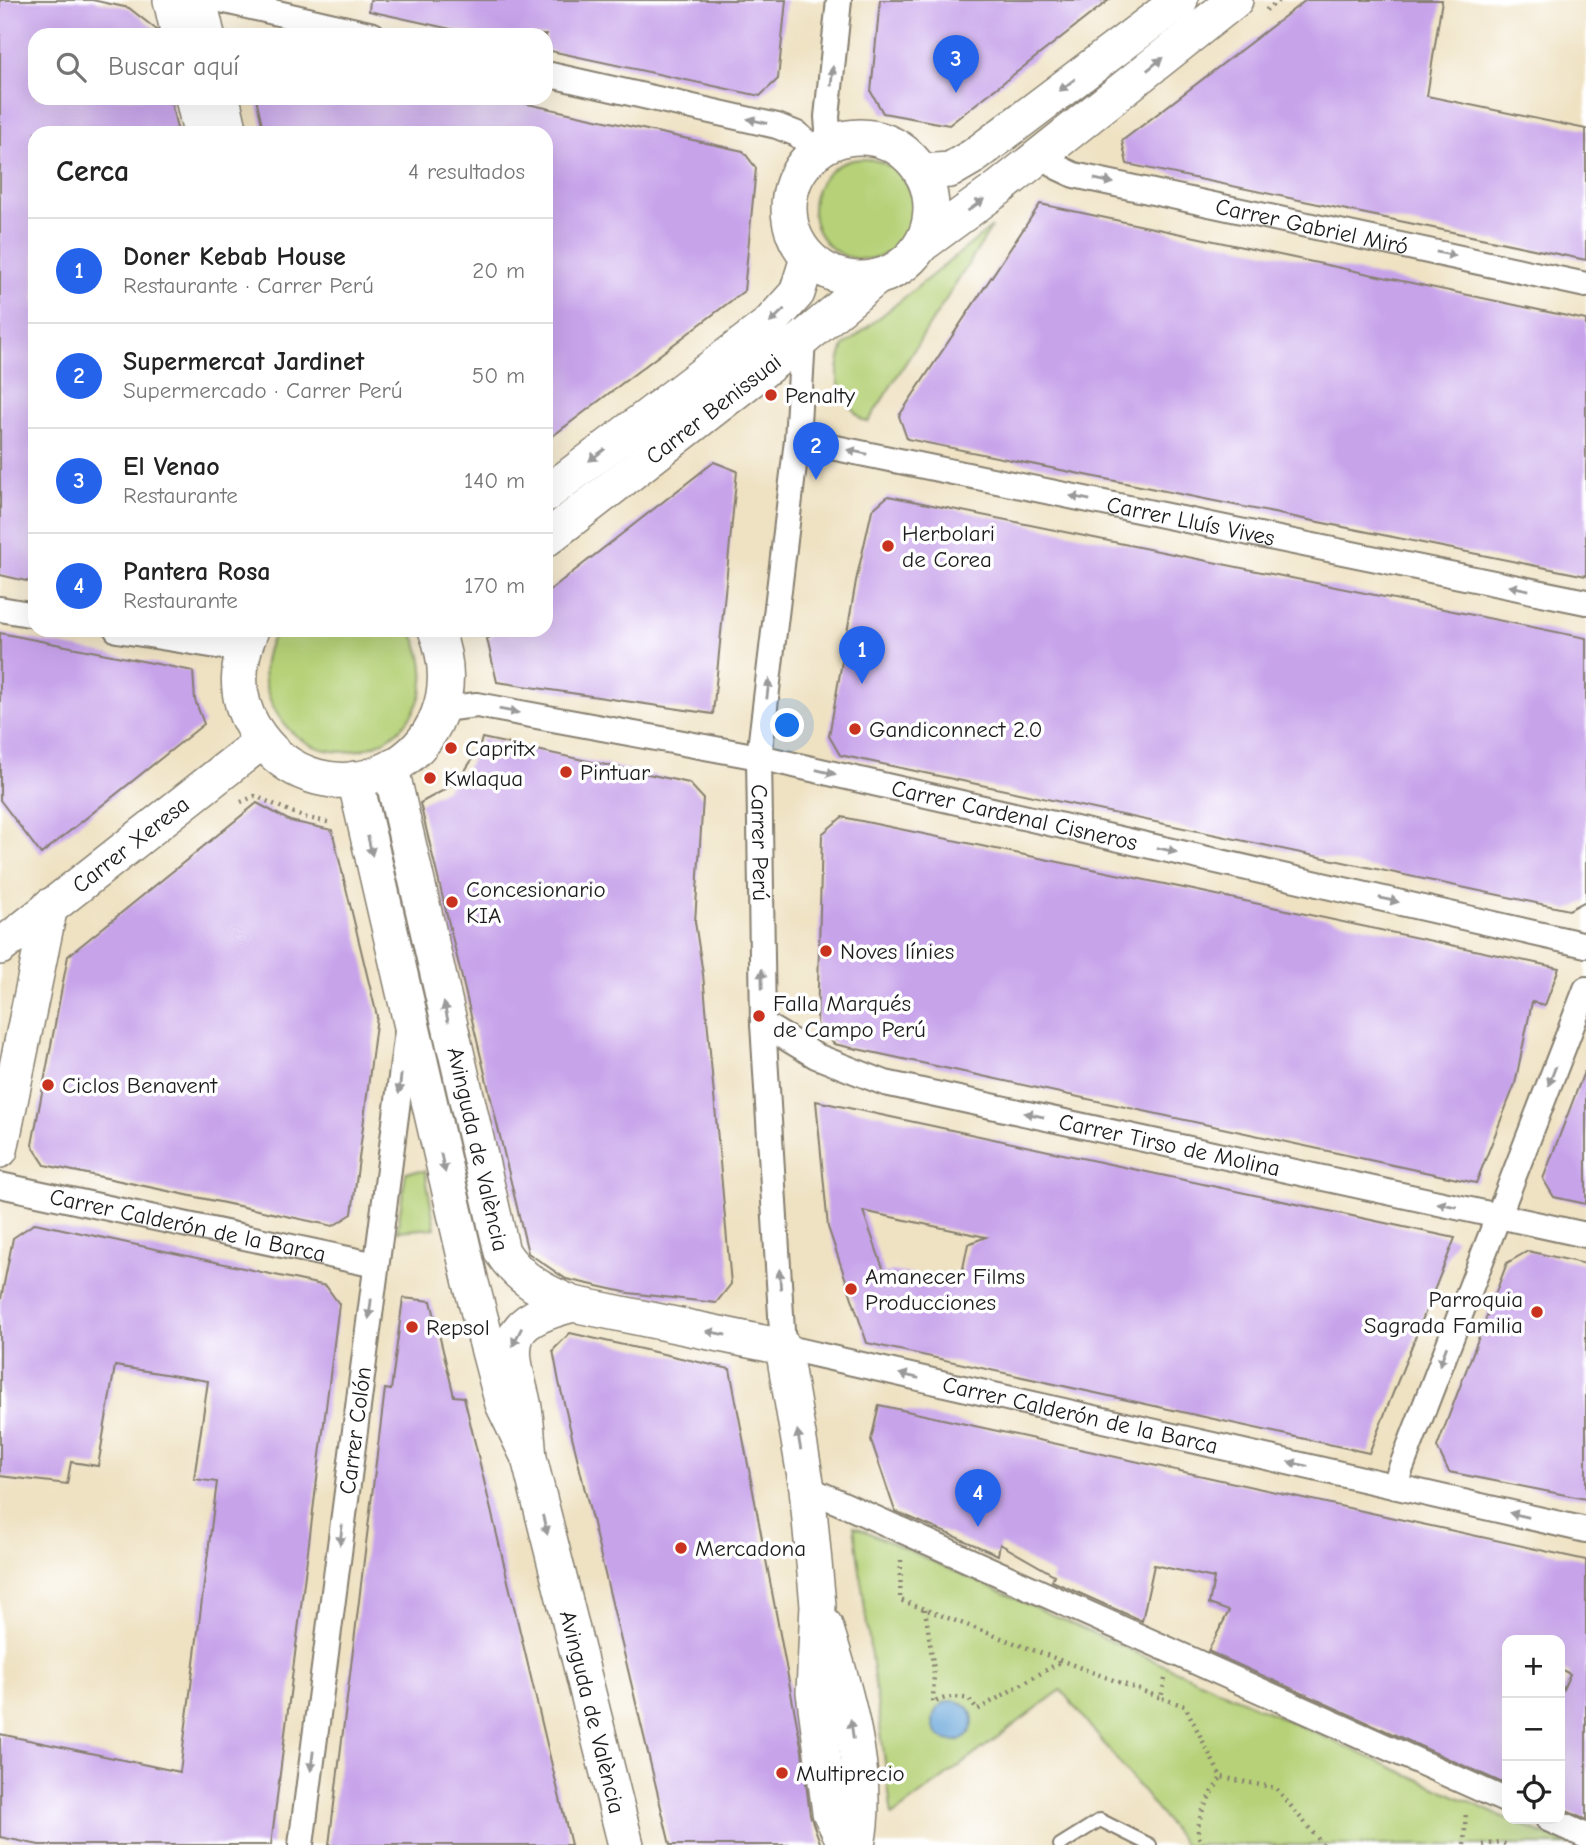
<!DOCTYPE html>
<html lang="es">
<head>
<meta charset="utf-8">
<style>
  body { margin:0; font-family:"Comic Neue",sans-serif; background:#f6f6f6; color:#222 }
  .controls { position:absolute; right:21px; bottom:21px; display:grid; overflow:hidden; border-radius:14px; box-shadow:0 7px 28px #0002 }
  .controls button { width:63px; height:63px; display:grid; place-items:center; padding:0; border:0; border-bottom:2px solid #e0e0e0; background:#fff; color:#222; font:35px sans-serif }
  .you { position:absolute; left:788px; top:726px; width:24px; height:24px; margin:-18px; border:5px solid #fff; border-radius:50%; background:#1a73e8; box-shadow:0 0 0 10px #1a73e833 }
  .badge { display:grid; place-items:center; width:46px; height:46px; border-radius:50%; background:#2563eb; color:#fff; font-size:23px; font-weight:700 }
  .pin { position:absolute; translate:-50% -58px; filter:drop-shadow(0 2px 4px #0008) }
  .pin::after { content:''; position:absolute; top:37px; width:24px; height:21px; background:inherit; clip-path:polygon(0 0,100% 0,50% 100%) }
  .list { margin:0; padding:0; list-style:none }
  h2 { display:flex; justify-content:space-between; align-items:center; height:91px; margin:0; padding:0 28px; font-size:30px }
  h2 small { font-size:23px; font-weight:400; color:#767676 }
  .list li { display:grid; grid-template-columns:46px 1fr auto; gap:21px; align-items:center; box-sizing:border-box; height:105px; padding:0 28px; border-top:2px solid #e0e0e0 }
  .list b { display:block; font-size:26px; white-space:nowrap }
  .list p { margin:0; font-size:23px; white-space:nowrap; color:#767676 }
  .list em { font-size:23px; font-style:normal; color:#767676 }
  .icon { flex:none; width:38px; height:38px; fill:none; stroke:currentColor; stroke-width:2; stroke-linecap:round; stroke-linejoin:round }
  .map { position:relative; flex:none; width:1586px; height:1845px; overflow:hidden }
  .search { position:absolute; background:#fff; box-shadow:0 7px 28px #0002; left:28px; top:28px; width:525px; height:77px; display:flex; align-items:center; gap:18px; box-sizing:border-box; padding:0 24px; border-radius:21px; color:#767676; font-size:26px }
  .panel { position:absolute; background:#fff; box-shadow:0 7px 28px #0002; left:28px; top:126px; width:525px; height:511px; border-radius:21px }
  .map>svg:first-child { display:block }
  .green { fill:#b6d178; stroke:#69764a; stroke-width:2 }
  .water { fill:#68a5d9; stroke:#42607a; stroke-width:2 }
  .building { fill:#c7a3ea; fill-rule:evenodd }
  .lines { fill:none; stroke-linecap:round; stroke-linejoin:round }
  .lane-casing { stroke:#867f70; stroke-width:16 }
  .street-casing { stroke:#867f70; stroke-width:28 }
  .secondary-casing { stroke:#867f70; stroke-width:38 }
  .path { stroke:#867f70; stroke-width:4.5; stroke-dasharray:2 5; stroke-linecap:butt }
  .lane { stroke:#fff; stroke-width:12 }
  .street { stroke:#fff; stroke-width:24 }
  .secondary { stroke:#fff; stroke-width:35 }
  .oneway { fill:#999 }
  .poi-dot { fill:#c8321e; stroke:#fff; stroke-width:2.5 }
  .labels { text-anchor:middle; stroke-width:7; stroke-linejoin:round; paint-order:stroke }
  .street-label { font-size:23px; fill:#1c1c1c; stroke:#fff }
  .poi-label { font-size:23px; fill:#1c1c1c; stroke:#fff; text-anchor:start }
</style>
</head>
<body>
<div class="map">
<svg width="1586" height="1845" viewBox="0 0 1586 1845">
  <rect width="100%" height="100%" fill="#fff"/>
  <filter id="ink" filterUnits="userSpaceOnUse"><feTurbulence type="fractalNoise" baseFrequency=".0143" numOctaves="2"/><feDisplacementMap in="SourceGraphic" scale="14" xChannelSelector="R" yChannelSelector="G"/><feConvolveMatrix kernelMatrix="1 2 1 2 8 2 1 2 1" color-interpolation-filters="sRGB"/></filter>
  <filter id="wash" filterUnits="userSpaceOnUse"><feTurbulence type="fractalNoise" baseFrequency=".00686" numOctaves="4" result="noise"/><feDisplacementMap in="SourceGraphic" scale="28" xChannelSelector="R" yChannelSelector="G"/><feGaussianBlur stdDeviation="1.57" result="paint"/><feColorMatrix in="noise" values="0 0 0 0 0 0 0 0 0 0 0 0 0 0 0 0 0 1.4 0 .05"/><feComposite in="paint" operator="in"/></filter>
  <g filter="url(#wash)">
    <rect width="100%" height="100%" fill="#efe2c3"/>
    <path class="green" d="M813 209a50 50 0 1 1 100 0a50 50 0 1 1-100 0Z
      M992 227 868 422 862 420C839 395 831 380 844 346Z
      M278 630H411C469 740 304 807 267 691 261 672 265 645 278 630Z
      M425 1171 435 1228 397 1231 406 1172Z
      M854 1526 1507 1819 1569 1845H1185L1061 1690 892 1816Z"/>
    <path class="water" d="M933 1721a20 20 0 1 1 40 0a20 20 0 1 1-40 0Z"/>
    <g id="blocks">
      <path class="building" d="M0 0H92L129 8 157 30 158 35H35V98H170L178 133H35V583L0 575Z
        M370 0H786L778 79 760 96 546 50V35H478L369 11Z
        M880 0H1109L949 125 883 113 871 92Z
        M1306 0H1442L1427 96 1586 129V260L1127 164 1122 141Z
        M256 98H500L743 151 756 168 744 291 546 441V133H264Z
        M1040 204 1586 320V576L907 439 899 416Z
        M714 462 737 471 713 714 497 682 487 639 499 630H546V593Z
        M888 496 1586 638V901L1569 910 840 755 829 736 856 581 872 510Z
        M0 633 193 671 195 700 204 724 41 854 0 800Z
        M482 738 689 783 703 798 695 922 703 974 731 1284 716 1303 629 1293 566 1279 528 1253 420 803 446 789 464 772 479 749Z
        M257 803 290 821 332 830 377 1016 352 1214 333 1226 45 1165 32 1145 68 956Z
        M842 817 1198 891 1559 968 1545 1005 1532 1002 1515 1084 1476 1183 834 1044 817 1025 822 834Z
        M1584 1072 1586 1073V1204L1554 1197 1543 1179Z
        M816 1101 1455 1238 1369 1453 867 1343 828 1227ZM863 1211 938 1227 986 1237 968 1244 960 1283 892 1271 885 1274Z
        M35 1223 326 1286 339 1304 271 1845H39L0 1837V1734L180 1772 217 1482 194 1479 208 1381 115 1366 98 1466 71 1462 67 1484 0 1476V1304L13 1238Z
        M1528 1251 1586 1264V1499L1449 1472 1437 1447 1507 1263Z
        M403 1298 431 1301 454 1396 464 1397 571 1845H329L385 1389 391 1390Z
        M570 1333 730 1369 802 1751 810 1815 821 1845H670L559 1382 553 1350Z
        M879 1405 1586 1560V1820L1560 1808V1696L1570 1674 1560 1669V1640H1507V1785L1208 1651 1229 1611 1209 1604 1214 1578 1154 1565 1142 1621 1052 1581 1054 1575 1000 1544 998 1555 895 1511 871 1440Z"/>
    </g>
  </g>
  <g filter="url(#ink)">
    <use href="#blocks" fill-opacity="0" stroke="#867f70" stroke-width="2"/>
    <g class="lines">
      <g class="lane-casing">
        <path id="lane" d="M1060 1845 1100 1820 1150 1845"/>
      </g>
      <g class="street-casing">
        <g id="street">
          <path d="M221 0 373 35"/>
          <path d="M546 74 777 126 797 134 817 151"/>
          <path d="M829 143 827 117 839 0"/>
          <path id="s1" d="M1043 153 1059 168 1074 175 1586 285"/>
          <path id="s2" d="M803 339 797 440 759 757 763 1024 783 1347 1586 1530"/>
          <path id="s3" d="M797 440 1586 602"/>
          <path d="M0 609 35 615"/>
          <path d="M117 630 242 650"/>
          <path id="s4" d="M442 709 477 705 759 757 1586 945"/>
          <path id="s5" d="M763 1024 816 1056 885 1083 1586 1235"/>
          <path id="s6" d="M0 1185 376 1265"/>
          <path d="M1394 1486 1586 989"/>
          <path d="M807 1488 1507 1801"/>
          <path d="M1548 1819 1586 1836"/>
          <path id="s7" d="M301 1845 407 1031"/>
        </g>
      </g>
      <g class="secondary-casing">
        <g id="secondary">
          <path d="M171 0 179 35"/>
          <path d="M199 0 207 35"/>
          <path d="M193 98 201 133"/>
          <path d="M222 98 230 133"/>
          <circle cx="860" cy="208" r="71"/>
          <path d="M921 172 950 170 974 156 1180 0"/>
          <path d="M921 245 999 188 1235 0"/>
          <path d="M546 494 769 324 797 293 808 258"/>
          <path id="s8" d="M546 539 803 339 877 277"/>
          <path d="M251 630C237 662 234 696 253 727 322 839 486 759 436 630"/>
          <path id="s9" d="M391 769 502 1252C520 1280 544 1292 573 1304L783 1347 807 1488 818 1605 814 1692 830 1812 846 1845"/>
          <path d="M355 779 471 1283 503 1404 529 1458"/>
          <path id="s10" d="M0 947 262 741"/>
          <path d="M0 1150 50 906"/>
          <path id="s11" d="M573 1304C507 1321 506 1337 522 1398 527 1418 527 1438 529 1458L626 1845"/>
          <path d="M825 1626C846 1692 871 1776 857 1845"/>
        </g>
      </g>
      <path class="path" d="M1266 10 1280 0
        M241 802 255 796 303 817 332 823
        M901 1560 900 1600 1161 1698
        M925 1609 934 1670 933 1703C946 1696 955 1696 969 1699L977 1710 1062 1661
        M1165 1679 1161 1698 1185 1706 1221 1777 1276 1788 1323 1845
        M1203 1845C1188 1825 1211 1796 1221 1777
        M1464 1845 1466 1811
        M1483 1845 1500 1842 1507 1845"/>
      <use href="#lane" class="lane"/>
      <use href="#street" class="street"/>
      <use href="#secondary" class="secondary"/>
    </g>
    <defs><path id="oneway-solid" d="M-6-.8H1V-3.2L6.5 0L1 3.2V.8H-6Z" transform="scale(1.75)"/></defs>
    <g class="oneway">
      <use href="#oneway-solid" transform="translate(1155 64) rotate(-39)"/>
      <use href="#oneway-solid" transform="translate(832 76) rotate(-85)"/>
      <use href="#oneway-solid" transform="translate(1067 85) rotate(143)"/>
      <use href="#oneway-solid" transform="translate(757 121) rotate(-167)"/>
      <use href="#oneway-solid" transform="translate(1104 181) rotate(12)"/>
      <use href="#oneway-solid" transform="translate(976 205) rotate(-36)"/>
      <use href="#oneway-solid" transform="translate(1446 254) rotate(12)"/>
      <use href="#oneway-solid" transform="translate(777 316) rotate(136)"/>
      <use href="#oneway-solid" transform="translate(857 452) rotate(-168)"/>
      <use href="#oneway-solid" transform="translate(597 455) rotate(143)"/>
      <use href="#oneway-solid" transform="translate(1080 498) rotate(-168)"/>
      <use href="#oneway-solid" transform="translate(1519 588) rotate(-168)"/>
      <use href="#oneway-solid" transform="translate(768 689) rotate(-83)"/>
      <use href="#oneway-solid" transform="translate(509 711) rotate(10)"/>
      <use href="#oneway-solid" transform="translate(826 772) rotate(13)"/>
      <use href="#oneway-solid" transform="translate(370 846) rotate(77)"/>
      <use href="#oneway-solid" transform="translate(1167 850) rotate(13)"/>
      <use href="#oneway-solid" transform="translate(1389 900) rotate(13)"/>
      <use href="#oneway-solid" transform="translate(762 979) rotate(-91)"/>
      <use href="#oneway-solid" transform="translate(446 1012) rotate(-103)"/>
      <use href="#oneway-solid" transform="translate(1552 1076) rotate(111)"/>
      <use href="#oneway-solid" transform="translate(400 1084) rotate(97)"/>
      <use href="#oneway-solid" transform="translate(1034 1115) rotate(-168)"/>
      <use href="#oneway-solid" transform="translate(443 1163) rotate(77)"/>
      <use href="#oneway-solid" transform="translate(1447 1205) rotate(-168)"/>
      <use href="#oneway-solid" transform="translate(780 1279) rotate(-94)"/>
      <use href="#oneway-solid" transform="translate(370 1309) rotate(97)"/>
      <use href="#oneway-solid" transform="translate(716 1333) rotate(-168)"/>
      <use href="#oneway-solid" transform="translate(517 1337) rotate(117)"/>
      <use href="#oneway-solid" transform="translate(1443 1356) rotate(111)"/>
      <use href="#oneway-solid" transform="translate(909 1376) rotate(-167)"/>
      <use href="#oneway-solid" transform="translate(799 1440) rotate(-100)"/>
      <use href="#oneway-solid" transform="translate(1298 1464) rotate(-167)"/>
      <use href="#oneway-solid" transform="translate(1519 1515) rotate(-167)"/>
      <use href="#oneway-solid" transform="translate(545 1525) rotate(76)"/>
      <use href="#oneway-solid" transform="translate(341 1535) rotate(97)"/>
      <use href="#oneway-solid" transform="translate(852 1729) rotate(-98)"/>
      <use href="#oneway-solid" transform="translate(312 1761) rotate(97)"/>
    </g>
  </g>
  <g class="poi-dot">
    <circle cx="771" cy="395" r="7"/>
    <circle cx="888" cy="546" r="7"/>
    <circle cx="855" cy="729" r="7"/>
    <circle cx="451" cy="748" r="7"/>
    <circle cx="566" cy="772" r="7"/>
    <circle cx="430" cy="778" r="7"/>
    <circle cx="452" cy="902" r="7"/>
    <circle cx="826" cy="951" r="7"/>
    <circle cx="759" cy="1016" r="7"/>
    <circle cx="48" cy="1085" r="7"/>
    <circle cx="851" cy="1289" r="7"/>
    <circle cx="1537" cy="1312" r="7"/>
    <circle cx="412" cy="1327" r="7"/>
    <circle cx="681" cy="1548" r="7"/>
    <circle cx="782" cy="1773" r="7"/>
  </g>
  <g class="labels">
    <g class="street-label">
      <text dy="8" stroke="none"><textPath href="#s1" startOffset="282">Carrer Gabriel Miró</textPath></text>
      <text dy="8" stroke="none"><textPath href="#s8" startOffset="212">Carrer Benissuai</textPath></text>
      <text dy="8" stroke="none"><textPath href="#s3" startOffset="402">Carrer Lluís Vives</textPath></text>
      <text dy="8" stroke="none"><textPath href="#s4" startOffset="584">Carrer Cardenal Cisneros</textPath></text>
      <text dy="8" stroke="none"><textPath href="#s2" startOffset="506">Carrer Perú</textPath></text>
      <text dy="8" stroke="none"><textPath href="#s10" startOffset="166">Carrer Xeresa</textPath></text>
      <text dy="8" stroke="none"><textPath href="#s5" startOffset="427">Carrer Tirso de Molina</textPath></text>
      <text dy="8" stroke="none"><textPath href="#s9" startOffset="390">Avinguda de València</textPath></text>
      <text dy="8" stroke="none"><textPath href="#s6" startOffset="192">Carrer Calderón de la Barca</textPath></text>
      <text dy="8" stroke="none"><textPath href="#s2" startOffset="1316">Carrer Calderón de la Barca</textPath></text>
      <text dy="8" stroke="none"><textPath href="#s7" startOffset="418">Carrer Colón</textPath></text>
      <text dy="8" stroke="none"><textPath href="#s11" startOffset="453">Avinguda de València</textPath></text>
    </g>
    <g class="poi-label">
      <text x="785" y="403">Penalty</text>
      <text x="902" y="541">Herbolari<tspan x="902" dy="26">de Corea</tspan></text>
      <text x="869" y="737">Gandiconnect 2.0</text>
      <text x="465" y="756">Capritx</text>
      <text x="580" y="780">Pintuar</text>
      <text x="444" y="786">Kwlaqua</text>
      <text x="466" y="897">Concesionario<tspan x="466" dy="26">KIA</tspan></text>
      <text x="840" y="959">Noves línies</text>
      <text x="773" y="1011">Falla Marqués<tspan x="773" dy="26">de Campo Perú</tspan></text>
      <text x="62" y="1093">Ciclos Benavent</text>
      <text x="865" y="1284">Amanecer Films<tspan x="865" dy="26">Producciones</tspan></text>
      <text x="1523" y="1307" text-anchor="end">Parroquia<tspan x="1523" dy="26">Sagrada Familia</tspan></text>
      <text x="426" y="1335">Repsol</text>
      <text x="695" y="1556">Mercadona</text>
      <text x="796" y="1781">Multiprecio</text>
    </g>
  </g>
</svg>
<div class="controls">
<button>+</button>
<button>−</button>
<button><svg class="icon" aria-label="locate" viewBox="0 0 24 24"><circle cx="12" cy="12" r="6"/><path d="M12 2v4M12 18v4M2 12h4M18 12h4"/></svg></button>
</div>
<div class="you"></div>
<div class="pin badge" style="left:862px;top:684px">1</div>
<div class="pin badge" style="left:816px;top:480px">2</div>
<div class="pin badge" style="left:956px;top:93px">3</div>
<div class="pin badge" style="left:978px;top:1527px">4</div>
<div class="search"><svg class="icon" aria-label="search" viewBox="0 0 24 24"><circle cx="10" cy="10" r="6"/><path d="M15 15l6 6"/></svg>Buscar aquí</div>
<section class="panel">
<h2>Cerca<small>4 resultados</small></h2>
<ul class="list">
<li><span class="badge">1</span><div><b>Doner Kebab House</b><p>Restaurante · Carrer Perú</p></div><em>20 m</em></li>
<li><span class="badge">2</span><div><b>Supermercat Jardinet</b><p>Supermercado · Carrer Perú</p></div><em>50 m</em></li>
<li><span class="badge">3</span><div><b>El Venao</b><p>Restaurante</p></div><em>140 m</em></li>
<li><span class="badge">4</span><div><b>Pantera Rosa</b><p>Restaurante</p></div><em>170 m</em></li>
</ul>
</section>
</div>
</body>
</html>
